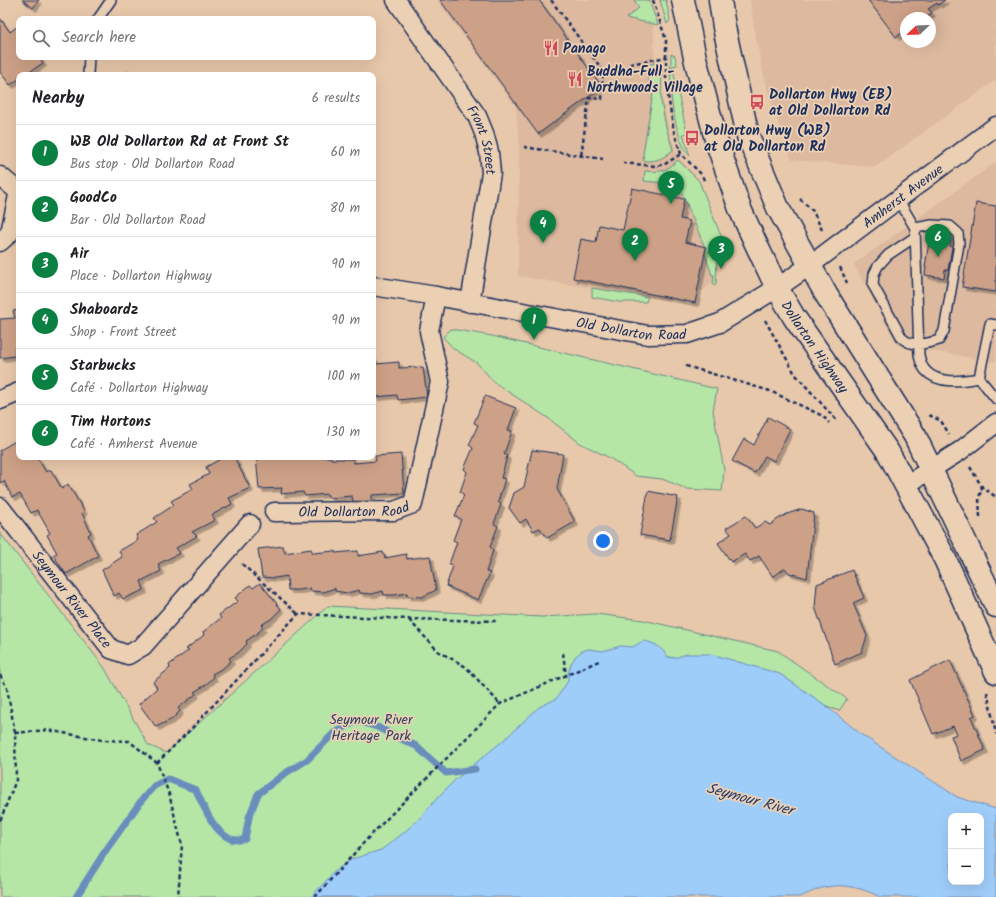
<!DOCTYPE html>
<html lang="en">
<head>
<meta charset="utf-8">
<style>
  body { margin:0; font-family:Kalam,sans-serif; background:#f2f2f2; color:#202124 }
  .controls { position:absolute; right:12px; bottom:12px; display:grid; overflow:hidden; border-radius:8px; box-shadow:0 4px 16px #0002 }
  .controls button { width:36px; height:36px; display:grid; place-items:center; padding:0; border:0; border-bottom:1px solid #e0e0e0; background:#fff; color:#202124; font:20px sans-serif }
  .compass { position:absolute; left:900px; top:12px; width:36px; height:36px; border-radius:50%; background:#fff; box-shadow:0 4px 16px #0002; rotate:247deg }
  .you { position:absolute; left:603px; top:541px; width:14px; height:14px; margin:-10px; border:3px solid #fff; border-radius:50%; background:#1a73e8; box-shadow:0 0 0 6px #1a73e833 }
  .badge { display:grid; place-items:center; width:26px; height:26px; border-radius:50%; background:#0b8043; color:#fff; font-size:13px; font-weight:700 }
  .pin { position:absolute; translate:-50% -33px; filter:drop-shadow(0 1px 2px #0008) }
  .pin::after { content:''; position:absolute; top:21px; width:14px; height:12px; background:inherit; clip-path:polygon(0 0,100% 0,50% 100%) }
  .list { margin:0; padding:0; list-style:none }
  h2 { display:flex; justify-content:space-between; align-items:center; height:52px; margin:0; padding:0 16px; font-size:17px }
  h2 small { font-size:13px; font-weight:400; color:#757577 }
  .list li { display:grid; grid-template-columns:26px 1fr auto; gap:12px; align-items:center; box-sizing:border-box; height:56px; padding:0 16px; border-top:1px solid #e0e0e0 }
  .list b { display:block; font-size:15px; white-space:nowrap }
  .list p { margin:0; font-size:13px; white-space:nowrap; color:#757577 }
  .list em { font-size:13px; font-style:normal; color:#757577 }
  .icon { flex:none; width:22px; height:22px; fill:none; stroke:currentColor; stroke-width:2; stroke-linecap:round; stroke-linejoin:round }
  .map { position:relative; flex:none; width:996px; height:897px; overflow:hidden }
  .search { position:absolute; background:#fff; box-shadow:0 4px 16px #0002; left:16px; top:16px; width:360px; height:44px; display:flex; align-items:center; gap:10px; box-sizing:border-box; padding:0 14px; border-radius:8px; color:#757577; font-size:15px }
  .panel { position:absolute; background:#fff; box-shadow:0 4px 16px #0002; left:16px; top:72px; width:360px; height:388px; border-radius:8px }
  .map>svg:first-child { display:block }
  .built { fill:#dcb99f; fill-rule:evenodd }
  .green { fill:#b5e6a6; stroke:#688a82 }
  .water { fill:#9fcdfa; stroke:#6a8ebc; fill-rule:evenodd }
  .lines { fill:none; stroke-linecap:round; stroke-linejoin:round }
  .stream { stroke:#6a8ebc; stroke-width:7 }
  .building { fill:#cda187; stroke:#1b2f5e; filter:url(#shadow) }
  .lane-casing { stroke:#1b2f5e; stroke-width:12 }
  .street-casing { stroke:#1b2f5e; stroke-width:21 }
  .secondary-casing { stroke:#1b2f5e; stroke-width:25 }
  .path { stroke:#1b2f5e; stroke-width:2.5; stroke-dasharray:4 3; stroke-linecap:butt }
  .lane { stroke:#ecd0b3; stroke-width:9 }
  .street { stroke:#ecd0b3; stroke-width:18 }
  .secondary { stroke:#ecd0b3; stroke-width:22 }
  .labels { text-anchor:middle; stroke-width:3.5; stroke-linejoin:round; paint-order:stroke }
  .poi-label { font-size:14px; font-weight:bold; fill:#1b2f5e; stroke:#ecd0b3; text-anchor:start }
  .street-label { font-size:14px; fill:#1b2f5e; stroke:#ecd0b3 }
  .park-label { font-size:14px; fill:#2a4165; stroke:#ecd0b3 }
  .water-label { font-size:15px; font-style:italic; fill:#283f6e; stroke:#ecd0b3 }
</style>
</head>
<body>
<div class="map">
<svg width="996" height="897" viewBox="0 0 996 897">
  <defs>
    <filter id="shadow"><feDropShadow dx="3.5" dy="3.5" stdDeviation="0" flood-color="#0004"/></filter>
  </defs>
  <rect width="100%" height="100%" fill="#e8c8ab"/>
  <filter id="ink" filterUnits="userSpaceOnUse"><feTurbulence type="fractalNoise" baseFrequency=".025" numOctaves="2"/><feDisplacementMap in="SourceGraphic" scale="8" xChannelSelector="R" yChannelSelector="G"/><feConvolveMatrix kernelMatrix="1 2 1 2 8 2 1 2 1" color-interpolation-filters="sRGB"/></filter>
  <g filter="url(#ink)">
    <path class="built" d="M437 0H652L655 63 669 130 678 157 699 179 728 261 706 289 671 301 518 276 519 142 516 107Z
      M750 0H996V80L875 167 792 160 776 117 764 77 756 39ZM906 18H930V42H906Z
      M124 70 169 75H123Z
      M996 162V362L897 345 854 264Z"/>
    <path class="green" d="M634 0H649L658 25 626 18 639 8Z
      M660 0H666L670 20 667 24Z
      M671 54 675 56 677 65 672 66 687 133 683 134 690 156C679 147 671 106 671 91 670 79 671 66 671 54Z
      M662 62 661 101 666 127 673 150C662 159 659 161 644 161L643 154 653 93 644 67 645 65Z
      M678 160 699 181 725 246 717 253 716 285 714 286 713 284 714 275H712L705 254 706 250 682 193 676 184 644 181 645 171C661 173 666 171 678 160Z
      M592 288 648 297 646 302H619L592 297Z
      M451 329 492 336 717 389 713 411 724 470 722 491 687 489 662 479 636 476 610 458 580 443 548 418 495 383 477 363 454 349 443 337Z
      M0 533 104 667 148 745 166 753 328 606 542 617 596 614 643 620 778 651 847 699 839 711 748 673 654 654 359 897H0Z"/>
    <path class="water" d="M643 641C657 643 660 647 668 657L674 658 687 654H711L780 674 825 705 862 735 957 797 996 809V897H880C865 889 844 883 827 887 818 888 808 894 800 897H311L335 871 352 859 381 850 401 835 420 818 439 796 455 780 505 739 539 707 556 699 568 681V673L571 664 575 657 582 651 589 649 603 651 621 646 633 647ZM951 816H981V882H951Z"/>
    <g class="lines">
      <path class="stream" d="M76 897 106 850 141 801 154 786 168 779 196 790C204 808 219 847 245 839L249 817 258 794 284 774 307 760 334 733 357 721 377 727 416 746 446 773 475 769"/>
    </g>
    <path class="building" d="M22 0H39L33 8Z
      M440 0H539L602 87 538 134Z
      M868 0H945L938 5 937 3 928 9 932 13 925 18H906V32L905 31 896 37Z
      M0 18 10 32 18 26 19 28V57H39L43 63 25 75H19V79L10 85 0 72Z
      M632 188 684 199 680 219 690 221 685 242 706 247 695 303 573 278 581 239 596 242 599 225 623 230Z
      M976 203 996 206V292L962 287Z
      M932 233 951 236 950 246 952 247 948 270H945L944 278 925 275 926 267H925L929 242H931Z
      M19 310V347H15V356L0 358V319L15 318 13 311Z
      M373 357H374L376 364 399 362V368L423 367 427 397 398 400 397 395 375 397 373 391Z
      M485 396 516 408 508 430 512 431 504 454 507 456 501 478 505 479 498 502 501 504 494 524 498 526 490 547 493 550 486 572 490 573 478 600 446 586 453 566 449 564 457 542 453 540 461 519 455 516 464 495 460 492 467 472 464 469 473 448 469 445 478 425 474 423Z
      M768 417 790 429 774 461 765 456 755 473 732 461 744 439 754 445Z
      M19 439V457H37L46 472 51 470 62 489 68 484 84 511 82 513 91 533 88 535 98 556 66 574 53 555 57 553 47 535 50 533 37 510 31 513 20 494 12 497 4 481 0 483V450Z
      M532 450 563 454 557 489 575 522 547 538 540 528 533 531 526 519 520 523 509 508 514 493 524 487Z
      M401 454 404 493 372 495V501L353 502 352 496 329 498 327 494 305 496 303 492 281 494 282 488 259 489 256 457H331V459H354V463L376 461 375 456Z
      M224 457H234L250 488 229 498 232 504 212 515 215 520 192 532 197 536 176 548 180 553 158 564 161 571 141 581 144 590 123 599 119 593 114 596 102 570 122 557 119 551 138 540 136 535 157 522 154 518 174 505 171 501 193 489 190 484 209 474 206 467Z
      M648 491 678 497 670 540 640 535Z
      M802 509 814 513 807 578 789 573 785 568 773 577 759 556 750 561 745 554 731 562 718 543 731 534 726 528 746 516 755 528 765 522 770 525 778 519 787 514Z
      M283 546 285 553 311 549 313 553 335 551V553L358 551V556L383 552 385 558 406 554 407 559 430 556 436 590 422 597 407 596V593L395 595H384L383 591 372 594 360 593 359 590 347 593 335 591V588L324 592 311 591 310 588 299 590H288L287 576 275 578 262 577 258 549Z
      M852 570 864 598 853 603 867 636 862 652 835 664 815 607 817 584Z
      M260 583 281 609 271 619 261 625 263 628 255 635 246 641 247 644 238 653 229 658 231 661 223 668 212 674 214 677 204 686 194 692 196 694 178 708 180 711 172 719 156 727 139 704 157 688 153 682 170 668 169 665 189 650 186 649 204 635 203 632 221 618 219 615 238 601 235 598 250 585 253 588Z
      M950 660 975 715 971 717 985 750 961 761 951 736 957 734 953 726 933 734 910 680Z"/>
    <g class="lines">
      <g class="lane-casing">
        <path id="lane" d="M98 19 111 0
          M88 75 89 57
          M898 199 915 228 919 355C920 360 922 366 925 370 938 385 962 381 979 378
          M915 228 932 225 950 226 958 233 959 244 944 331 939 340C927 344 911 347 902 338L873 285 874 274 878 266 888 255 915 237
          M979 378 990 324 996 325
          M979 378 996 399"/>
      </g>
      <g class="street-casing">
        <g id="street">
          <path id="s1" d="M396 0 477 116 484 133 489 152 491 173 470 303"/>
          <path d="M0 176 19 192"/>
          <path d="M0 242 9 234 11 228 19 191"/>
          <path id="s2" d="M373 286 436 296 648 335 687 334 720 323 777 288 809 266 996 126"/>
          <path d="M0 400 19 392"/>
          <path d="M906 485 960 451 996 423"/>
          <path id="s3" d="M0 507 111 649 128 655 143 646 250 524"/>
          <path id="s4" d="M274 512 394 511 413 504 440 382 429 331 436 296"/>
        </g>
      </g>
      <g class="secondary-casing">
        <g id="secondary">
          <path id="s5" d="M683 0 695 58 717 143 740 209 757 246 777 288 794 317 888 452 945 559 996 672"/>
          <path d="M720 0 724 27 748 136 778 208 827 296 915 436 996 606"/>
        </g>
      </g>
      <path class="path" d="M551 0 601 68 603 74 602 99 589 98 581 156
        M653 0 666 40V83L674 132 681 154 702 175 705 183
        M630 64 667 57
        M524 147 603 159
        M623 163 656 166 665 164 681 154
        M800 199 813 211 822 230
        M840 267 847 283
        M765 320 795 374 837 421
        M686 366 770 391 823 416 829 423
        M929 415 941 421 949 434
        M970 467 982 487 996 497
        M980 517 979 498 982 487
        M242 564 298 614
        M409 620 438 651 466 667 500 704
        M563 653 566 676
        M0 675 7 688 15 733 16 780 0 821
        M987 692 996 734
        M15 733 47 730 102 740 129 741 157 763 169 794 182 845 178 897
        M157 763 193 727 298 614 408 619 497 621
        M315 897 369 837 500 704 599 661"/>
      <use href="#lane" class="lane"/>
      <use href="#street" class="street"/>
      <use href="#secondary" class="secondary"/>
    </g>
  </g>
  <defs>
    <g id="restaurant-bare" transform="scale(1.2)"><path d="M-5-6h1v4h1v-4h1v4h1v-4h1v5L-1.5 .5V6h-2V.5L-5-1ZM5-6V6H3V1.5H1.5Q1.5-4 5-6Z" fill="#d1495b" stroke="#ecd0b3" stroke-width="2.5" paint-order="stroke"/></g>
    <g id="bus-bare" transform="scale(1.2)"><path d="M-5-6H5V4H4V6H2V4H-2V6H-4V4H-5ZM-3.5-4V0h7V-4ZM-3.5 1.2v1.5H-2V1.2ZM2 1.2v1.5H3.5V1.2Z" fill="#d1495b" stroke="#ecd0b3" stroke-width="2.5" paint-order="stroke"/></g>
  </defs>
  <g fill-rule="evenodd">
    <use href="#restaurant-bare" x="551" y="48"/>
    <use href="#restaurant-bare" x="575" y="79"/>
    <use href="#bus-bare" x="757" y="102"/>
    <use href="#bus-bare" x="692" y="138"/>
  </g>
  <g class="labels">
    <g class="poi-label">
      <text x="563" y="53">Panago</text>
      <text x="587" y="76">Buddha-Full -<tspan x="587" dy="16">Northwoods Village</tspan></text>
      <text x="769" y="99">Dollarton Hwy (EB)<tspan x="769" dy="16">at Old Dollarton Rd</tspan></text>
      <text x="704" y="135">Dollarton Hwy (WB)<tspan x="704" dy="16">at Old Dollarton Rd</tspan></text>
    </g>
    <g class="street-label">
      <text dy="5" stroke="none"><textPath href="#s1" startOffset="166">Front Street</textPath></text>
      <text dy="5" stroke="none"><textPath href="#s2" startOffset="576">Amherst Avenue</textPath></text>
      <text dy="5" stroke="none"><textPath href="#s2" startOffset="262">Old Dollarton Road</textPath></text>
      <text dy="5" stroke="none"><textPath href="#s5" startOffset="374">Dollarton Highway</textPath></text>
      <text dy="5" stroke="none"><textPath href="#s4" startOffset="80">Old Dollarton Road</textPath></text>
      <text dy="5" stroke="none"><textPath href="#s3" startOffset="117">Seymour River Place</textPath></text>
    </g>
    <g class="park-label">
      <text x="371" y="724">Seymour River<tspan x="371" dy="16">Heritage Park</tspan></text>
    </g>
    <g class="water-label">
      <text transform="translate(750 799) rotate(15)" y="5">Seymour River</text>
    </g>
  </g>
</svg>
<div class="controls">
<button>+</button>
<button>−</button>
</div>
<svg class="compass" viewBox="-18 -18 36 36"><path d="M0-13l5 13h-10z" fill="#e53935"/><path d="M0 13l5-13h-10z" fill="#757577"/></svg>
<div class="you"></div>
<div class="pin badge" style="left:534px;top:340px">1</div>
<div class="pin badge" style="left:635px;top:261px">2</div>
<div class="pin badge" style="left:721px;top:269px">3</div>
<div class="pin badge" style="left:543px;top:243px">4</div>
<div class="pin badge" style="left:671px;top:204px">5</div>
<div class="pin badge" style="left:938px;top:257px">6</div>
<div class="search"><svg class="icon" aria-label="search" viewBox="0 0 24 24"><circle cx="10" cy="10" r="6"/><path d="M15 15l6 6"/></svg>Search here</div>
<section class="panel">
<h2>Nearby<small>6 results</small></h2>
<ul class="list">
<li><span class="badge">1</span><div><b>WB Old Dollarton Rd at Front St</b><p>Bus stop · Old Dollarton Road</p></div><em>60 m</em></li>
<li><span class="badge">2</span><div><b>GoodCo</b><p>Bar · Old Dollarton Road</p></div><em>80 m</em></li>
<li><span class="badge">3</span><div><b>Air</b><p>Place · Dollarton Highway</p></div><em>90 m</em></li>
<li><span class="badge">4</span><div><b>Shaboardz</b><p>Shop · Front Street</p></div><em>90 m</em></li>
<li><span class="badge">5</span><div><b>Starbucks</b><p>Café · Dollarton Highway</p></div><em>100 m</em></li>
<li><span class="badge">6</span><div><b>Tim Hortons</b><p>Café · Amherst Avenue</p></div><em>130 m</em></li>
</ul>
</section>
</div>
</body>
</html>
